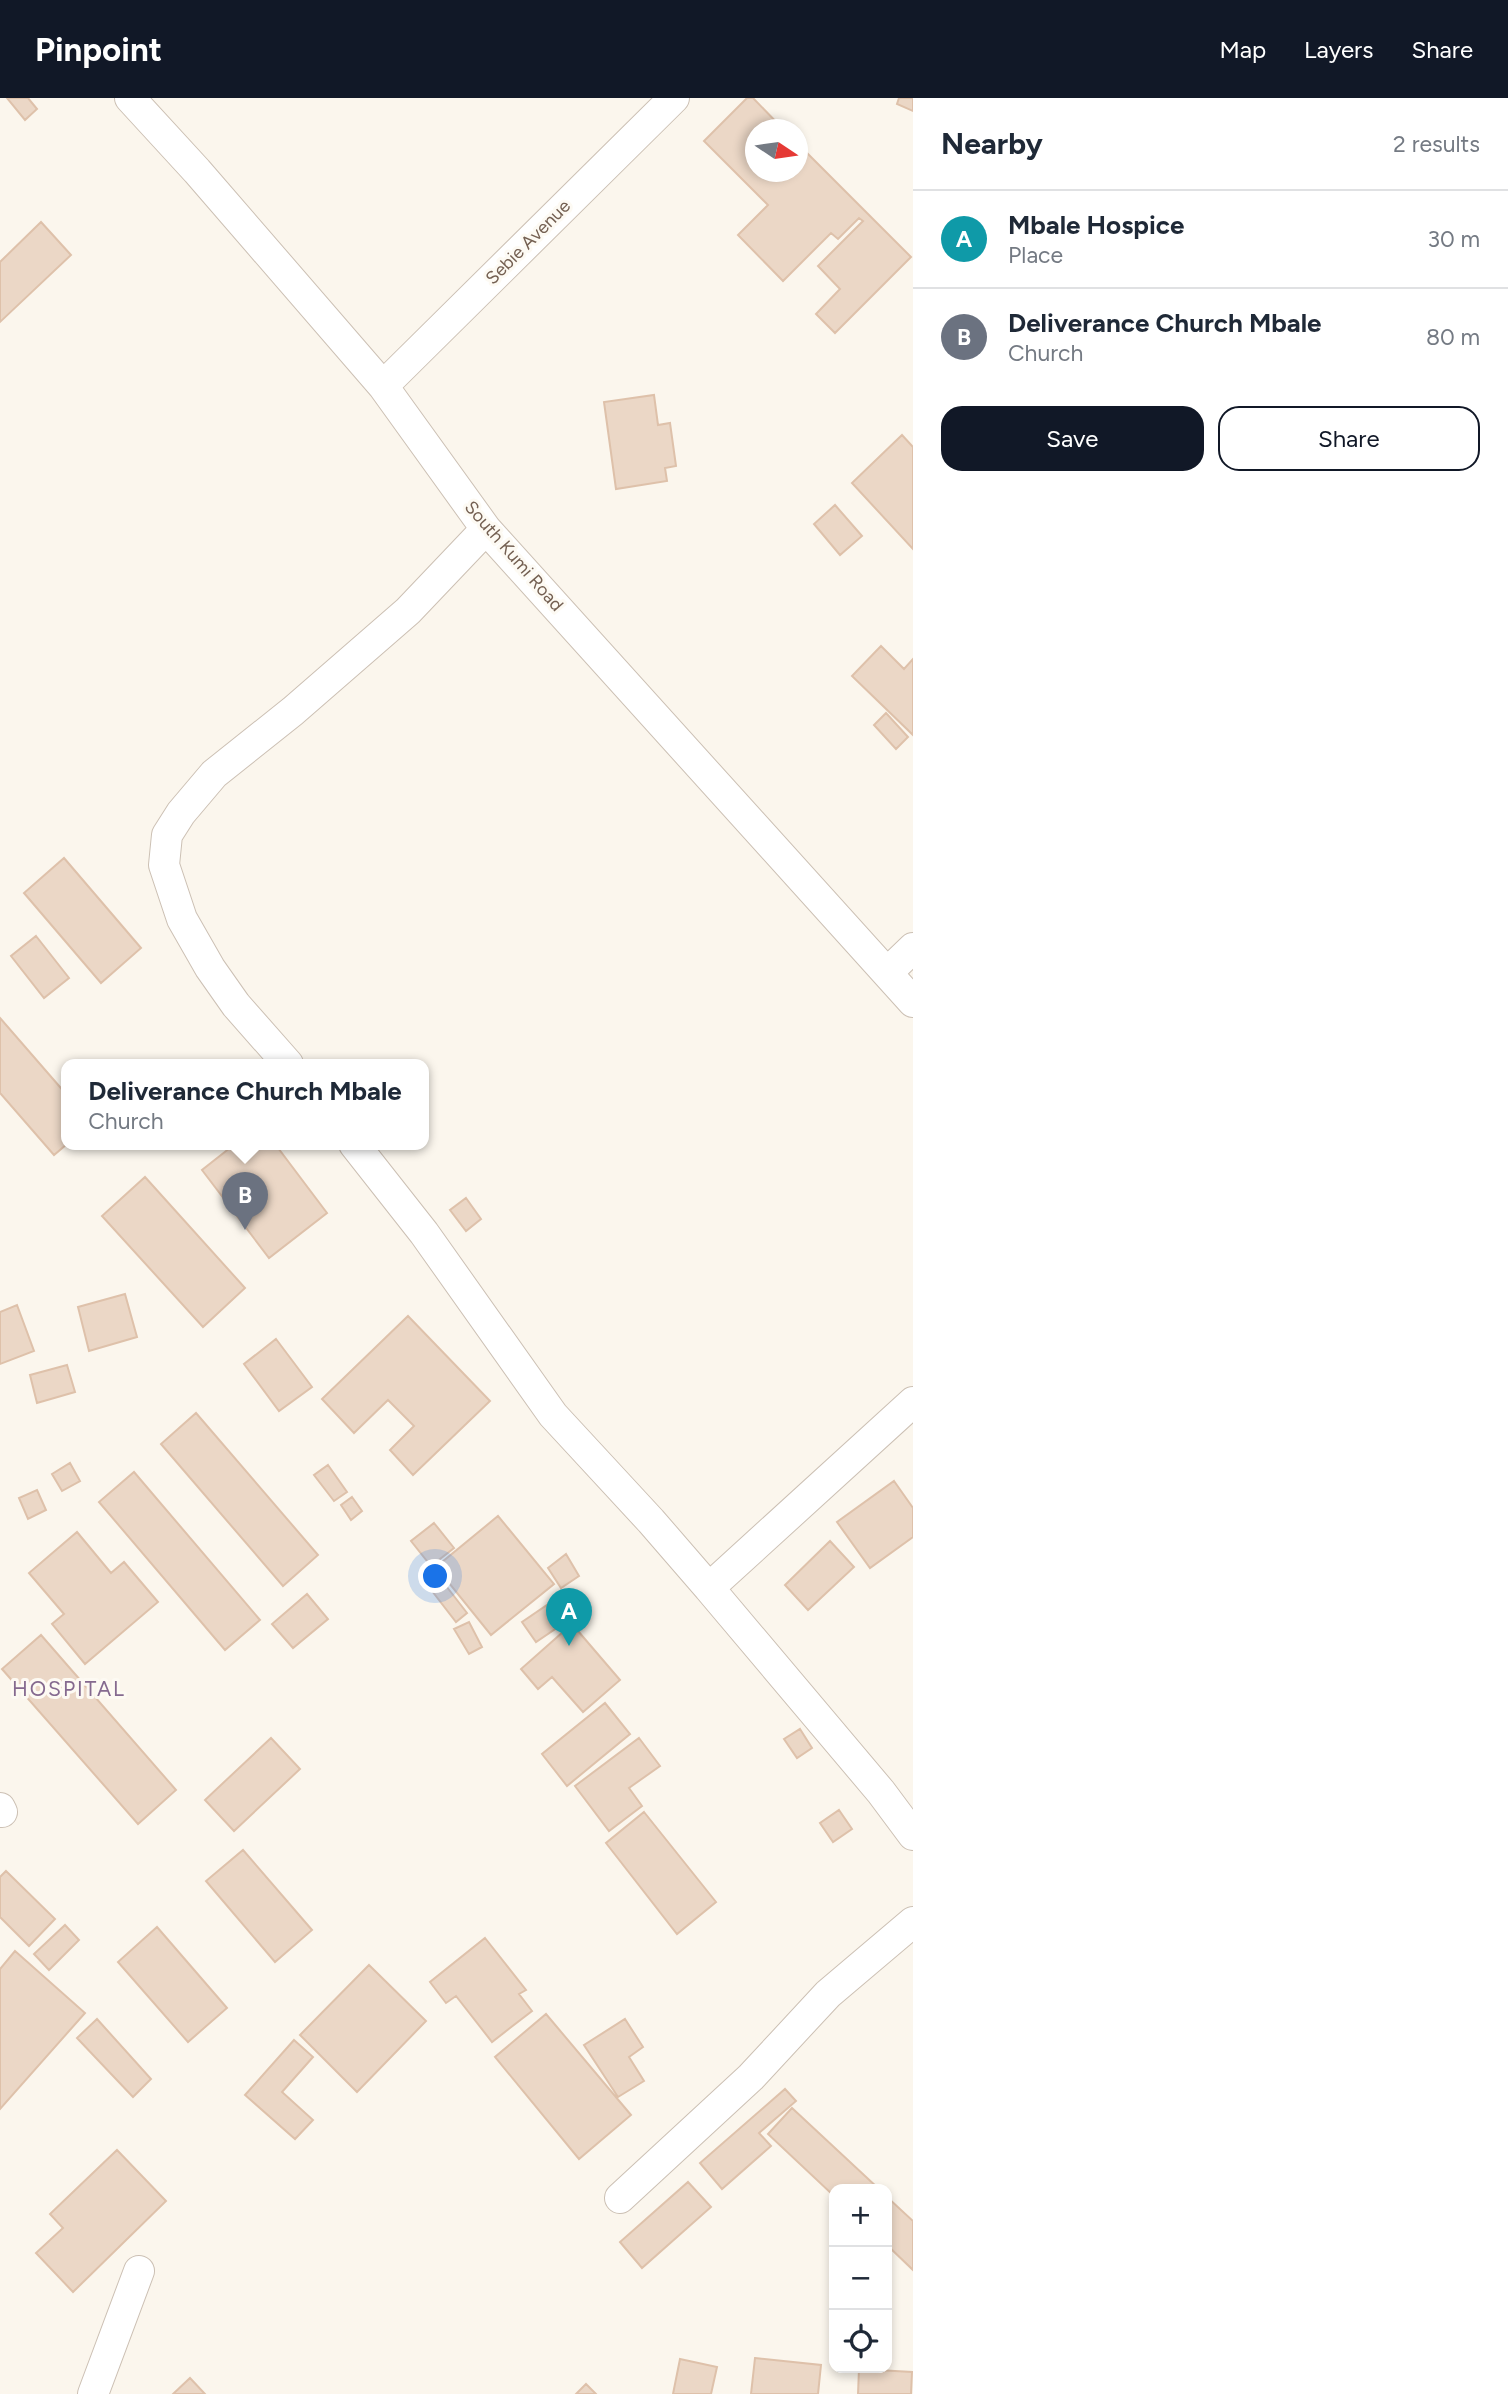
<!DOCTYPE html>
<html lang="en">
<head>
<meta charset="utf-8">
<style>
  body { margin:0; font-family:Figtree,sans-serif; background:#f6f6f7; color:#1f2937 }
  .controls { position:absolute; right:21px; bottom:21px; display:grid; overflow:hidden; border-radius:14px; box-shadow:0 4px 10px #0003 }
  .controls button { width:63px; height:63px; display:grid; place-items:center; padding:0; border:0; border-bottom:2px solid #e0e1e3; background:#fff; color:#1f2937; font:35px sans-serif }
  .compass { position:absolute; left:745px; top:21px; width:63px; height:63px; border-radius:50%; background:#fff; box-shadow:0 4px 10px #0003; rotate:103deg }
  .you { position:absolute; left:436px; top:1479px; width:24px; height:24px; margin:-18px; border:5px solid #fff; border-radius:50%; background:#1a73e8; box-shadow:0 0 0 10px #1a73e833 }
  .badge { display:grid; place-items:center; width:46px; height:46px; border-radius:50%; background:#111827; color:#fff; font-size:23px; font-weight:700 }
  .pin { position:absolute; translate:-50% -58px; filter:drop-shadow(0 2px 4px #0008) }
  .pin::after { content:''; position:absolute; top:37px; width:24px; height:21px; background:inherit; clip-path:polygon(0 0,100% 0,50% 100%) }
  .popup { position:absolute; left:61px; top:961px; width:368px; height:91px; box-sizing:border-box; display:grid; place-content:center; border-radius:14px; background:#fff; filter:drop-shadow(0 2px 5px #0005); font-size:23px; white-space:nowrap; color:#747a83 }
  .popup b { font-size:26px; color:#1f2937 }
  .popup::after { content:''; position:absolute; left:50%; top:100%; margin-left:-14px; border:14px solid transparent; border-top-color:#fff }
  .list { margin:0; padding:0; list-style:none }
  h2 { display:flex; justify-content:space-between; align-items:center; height:91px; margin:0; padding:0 28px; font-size:30px }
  h2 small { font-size:23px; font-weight:400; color:#747a83 }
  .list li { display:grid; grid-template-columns:46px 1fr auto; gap:21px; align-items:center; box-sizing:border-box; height:98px; padding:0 28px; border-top:2px solid #e0e1e3 }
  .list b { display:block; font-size:26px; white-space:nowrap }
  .list p { margin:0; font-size:23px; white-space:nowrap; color:#747a83 }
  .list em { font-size:23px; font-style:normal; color:#747a83 }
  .actions { display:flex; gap:14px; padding:21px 28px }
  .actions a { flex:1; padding:16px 0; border:2px solid #111827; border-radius:21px; text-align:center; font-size:24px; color:#111827 }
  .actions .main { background:#111827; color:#fff }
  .icon { flex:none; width:38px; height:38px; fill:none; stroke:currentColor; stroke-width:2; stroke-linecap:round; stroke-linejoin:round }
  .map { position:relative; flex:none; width:913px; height:2296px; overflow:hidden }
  header { display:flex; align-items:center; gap:42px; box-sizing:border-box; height:98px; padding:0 35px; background:#111827; color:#fff }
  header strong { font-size:33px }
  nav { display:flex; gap:38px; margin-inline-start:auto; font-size:24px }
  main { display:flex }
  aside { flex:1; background:#fff }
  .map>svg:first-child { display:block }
  .building { fill:#ebd7c6; stroke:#dec1aa; stroke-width:2 }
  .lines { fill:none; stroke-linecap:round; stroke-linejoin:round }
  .street-casing { stroke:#ccc0b4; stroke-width:32 }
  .street { stroke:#fff; stroke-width:30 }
  .labels { text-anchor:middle; stroke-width:6; stroke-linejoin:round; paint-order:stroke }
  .street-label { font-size:18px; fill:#746052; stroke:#fdfaf3 }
  .quarter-label { font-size:21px; letter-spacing:2px; fill:#856a8f; stroke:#fdfaf3 }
</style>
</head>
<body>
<header>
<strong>Pinpoint</strong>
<nav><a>Map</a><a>Layers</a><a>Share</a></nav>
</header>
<main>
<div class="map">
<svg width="913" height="2296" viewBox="0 0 913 2296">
  <rect width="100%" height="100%" fill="#fbf6ed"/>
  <path class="building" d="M7 0H28L37 11 25 22Z
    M747 0H753L784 32H755V74H797V45L911 159 835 235 816 216 840 191 818 168 863 123 859 120 838 141 831 135 783 183 738 137 768 107 704 43Z
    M899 0H913V13L897 6Z
    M41 124 71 157 0 224V164Z
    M654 297 658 327 670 325 676 368 665 370 667 383 616 391 604 304Z
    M902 337 913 349V451L852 385Z
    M835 407 862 438 840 457 814 426Z
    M881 548 904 571 913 561V637L852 578Z
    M886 615 908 639 896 651 874 627Z
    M64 760 141 850 101 885 24 795Z
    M36 838 69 880 44 900 11 858Z
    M0 920 66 996 67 1046 54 1057 0 995Z
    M235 1046H275L327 1115 269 1160 202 1072Z
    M145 1079 245 1190 203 1229 102 1118Z
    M466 1100 481 1121 466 1133 450 1112Z
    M125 1196 137 1239 89 1253 78 1209Z
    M17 1207 34 1253 0 1266V1214Z
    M408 1218 490 1303 413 1377 390 1352 414 1328 388 1302 354 1335 322 1301Z
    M276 1241 312 1289 279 1313 244 1266Z
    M67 1267 75 1294 37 1305 30 1277Z
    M196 1315 318 1457 283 1488 161 1346Z
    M70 1365 80 1383 62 1393 52 1376Z
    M328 1367 347 1394 334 1403 314 1377Z
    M134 1374 260 1522 225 1552 99 1404Z
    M894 1383 913 1410V1439L870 1470 837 1424Z
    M37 1392 46 1412 28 1421 19 1400Z
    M352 1399 362 1413 351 1422 341 1407Z
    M498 1418 554 1486 491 1537 436 1469Z
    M434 1425 454 1450 431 1468 411 1443Z
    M77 1434 111 1475 124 1464 158 1504 85 1566 52 1526 64 1516 29 1475Z
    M830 1443 854 1469 808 1512 785 1487Z
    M566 1456 579 1478 561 1490 548 1470Z
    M433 1471 467 1515 456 1524 422 1480Z
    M307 1496 328 1521 293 1550 272 1526Z
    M550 1505 564 1525 536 1544 522 1524Z
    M469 1524 482 1549 469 1556 454 1531Z
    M572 1526 620 1582 583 1614 552 1579 538 1591 521 1571Z
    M41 1537 176 1692 138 1726 2 1571Z
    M605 1605 630 1636 567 1688 542 1656Z
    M800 1631 812 1650 797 1660 784 1641Z
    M271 1640 300 1671 234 1733 205 1702Z
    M639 1640 660 1668 629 1690 642 1708 609 1733 575 1688Z
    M839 1712 852 1731 833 1744 820 1725Z
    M644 1714 716 1804 677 1836 606 1745Z
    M243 1752 312 1832 275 1864 206 1783Z
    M6 1773 55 1821 29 1848 0 1819V1779Z
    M65 1827 79 1842 49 1872 34 1856Z
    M157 1829 227 1910 188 1944 118 1864Z
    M485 1840 526 1892 519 1896 532 1913 492 1944 456 1898 446 1905 430 1884Z
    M15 1853 85 1915 0 2011V1871Z
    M369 1867 426 1923 357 1994 300 1937Z
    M546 1916 631 2017 579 2061 495 1959Z
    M97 1921 151 1981 133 1999 77 1940Z
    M625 1921 643 1949 629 1959 644 1983 618 1999 584 1947Z
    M294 1942 313 1959 282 1994 313 2022 295 2041 245 1997Z
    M785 1991 796 2003 759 2035 771 2048 722 2091 700 2065Z
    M792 2010 879 2091H834V2098L768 2036Z
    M117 2052 166 2103 73 2194 36 2155 63 2130 50 2116Z
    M688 2084 711 2109 642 2170 620 2144Z
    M887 2099 913 2123V2172L887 2147Z
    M755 2260 821 2267 818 2296H751Z
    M680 2261 717 2269 711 2296H673Z
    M859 2271 912 2274 911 2296H858Z
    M190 2280 205 2296H173Z
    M586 2286 596 2296H576Z"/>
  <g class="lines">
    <g class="street-casing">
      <path id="street" d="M130 0 197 73 383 288 486 431 913 904
        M383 288 674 0
        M888 874 913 850
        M288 966 236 907 210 870 182 821 164 767 167 737 181 715 214 676 293 613 408 513 486 431
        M354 1046 424 1135 553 1317 651 1423 709 1490
        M913 1304 709 1490 881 1694 913 1737
        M0 1710 2 1714
        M620 2100 751 1979 828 1896 913 1824
        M93 2296 139 2173"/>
    </g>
    <use href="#street" class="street"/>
  </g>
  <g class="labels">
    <g class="street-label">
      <text transform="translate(528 144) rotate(-45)" y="6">Sebie Avenue</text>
      <text transform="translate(514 458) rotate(49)" y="6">South Kumi Road</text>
    </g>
    <g class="quarter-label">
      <text x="69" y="1598">HOSPITAL</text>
    </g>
  </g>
</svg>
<div class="controls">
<button>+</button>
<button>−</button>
<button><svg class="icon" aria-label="locate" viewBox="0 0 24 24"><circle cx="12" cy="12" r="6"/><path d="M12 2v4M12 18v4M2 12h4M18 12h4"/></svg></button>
</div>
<svg class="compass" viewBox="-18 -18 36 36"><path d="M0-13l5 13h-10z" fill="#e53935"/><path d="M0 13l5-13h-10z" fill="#747a83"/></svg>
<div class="you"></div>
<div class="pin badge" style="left:569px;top:1548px;background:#0f9aa8">A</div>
<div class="pin badge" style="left:245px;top:1132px;background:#6b7280">B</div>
<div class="popup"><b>Deliverance Church Mbale</b>Church</div>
</div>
<aside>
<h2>Nearby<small>2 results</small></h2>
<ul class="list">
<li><span class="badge" style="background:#0f9aa8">A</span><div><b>Mbale Hospice</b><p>Place</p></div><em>30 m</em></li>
<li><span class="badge" style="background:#6b7280">B</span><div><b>Deliverance Church Mbale</b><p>Church</p></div><em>80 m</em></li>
</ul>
<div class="actions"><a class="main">Save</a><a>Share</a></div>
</aside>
</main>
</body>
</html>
